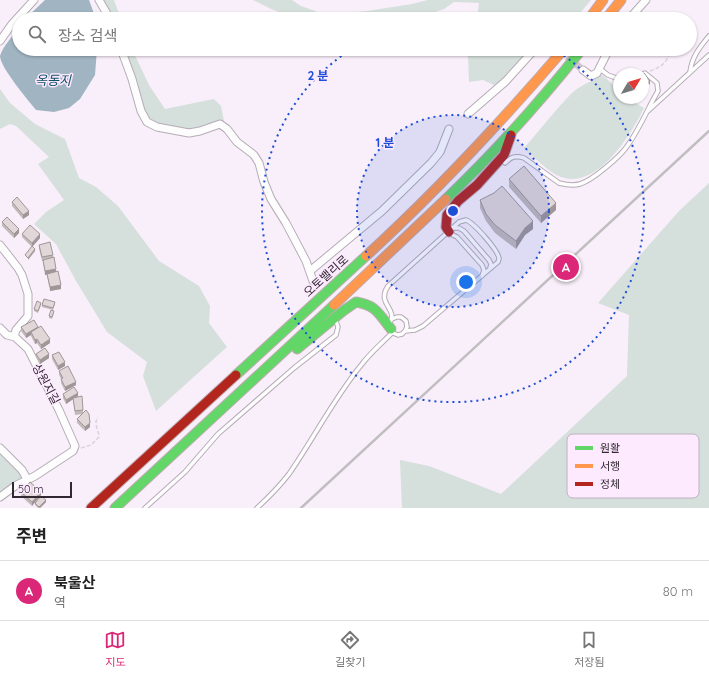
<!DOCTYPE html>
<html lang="ko">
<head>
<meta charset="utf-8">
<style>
  body { margin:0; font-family:Quicksand,"Noto Sans KR",sans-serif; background:#f2f2f2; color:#222 }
  .compass { position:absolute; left:613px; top:68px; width:36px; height:36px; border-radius:50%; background:#fff; box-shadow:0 1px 3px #0004; rotate:52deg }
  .scale { position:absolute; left:12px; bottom:10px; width:60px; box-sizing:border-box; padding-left:4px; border:2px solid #312831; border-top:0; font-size:11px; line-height:14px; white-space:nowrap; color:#312831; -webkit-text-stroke:3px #fdeaff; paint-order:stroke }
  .you { position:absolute; left:466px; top:282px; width:14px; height:14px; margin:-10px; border:3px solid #fff; border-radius:50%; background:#1a73e8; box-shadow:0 0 0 6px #1a73e833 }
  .badge { display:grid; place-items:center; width:26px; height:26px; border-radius:50%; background:#db2777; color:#fff; font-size:13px; font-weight:700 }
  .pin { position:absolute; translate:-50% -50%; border:2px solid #fff; box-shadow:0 1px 4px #0006 }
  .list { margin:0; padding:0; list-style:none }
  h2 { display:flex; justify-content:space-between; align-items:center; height:52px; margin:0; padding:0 16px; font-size:17px }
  h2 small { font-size:13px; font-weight:400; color:#767676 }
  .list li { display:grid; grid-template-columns:26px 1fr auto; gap:12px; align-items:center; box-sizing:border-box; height:60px; padding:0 16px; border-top:1px solid #e0e0e0 }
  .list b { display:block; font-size:15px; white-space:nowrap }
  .list p { margin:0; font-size:13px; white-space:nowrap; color:#767676 }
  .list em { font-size:13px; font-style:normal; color:#767676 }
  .icon { flex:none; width:22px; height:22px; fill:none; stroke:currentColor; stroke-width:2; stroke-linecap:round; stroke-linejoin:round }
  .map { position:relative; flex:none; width:709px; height:508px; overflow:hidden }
  .search { position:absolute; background:#fff; box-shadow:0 1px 3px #0004; left:12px; right:12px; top:12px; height:44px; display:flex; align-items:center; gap:10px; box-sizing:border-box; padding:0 14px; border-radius:22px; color:#767676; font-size:15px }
  .sheet { height:112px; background:#fff }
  nav { display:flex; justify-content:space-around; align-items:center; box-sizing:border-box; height:56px; border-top:1px solid #e0e0e0; background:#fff; font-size:11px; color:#767676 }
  nav a { display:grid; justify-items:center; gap:2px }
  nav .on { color:#db2777 }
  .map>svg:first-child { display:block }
  .green { fill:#d5dfdc }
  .water { fill:#a0b4c2 }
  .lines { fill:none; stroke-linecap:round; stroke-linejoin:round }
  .street-tunnel { stroke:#d1c7d2; stroke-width:7; stroke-dasharray:7 3.5; stroke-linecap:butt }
  .lane-casing { stroke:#b5acb6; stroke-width:5.5 }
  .street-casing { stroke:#b5acb6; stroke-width:9 }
  .fast-casing { stroke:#bfabb1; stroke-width:11 }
  .slow-casing { stroke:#bfabb1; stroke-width:11 }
  .jam-casing { stroke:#bfabb1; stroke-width:11 }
  .path { stroke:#d7d4d7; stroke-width:1.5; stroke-dasharray:4 2; stroke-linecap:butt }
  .lane { stroke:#fefdfe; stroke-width:3.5 }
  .street { stroke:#fefdfe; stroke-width:7 }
  .fast { stroke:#63d668; stroke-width:9 }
  .slow { stroke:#ff974d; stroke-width:9 }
  .jam { stroke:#b3261e; stroke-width:9 }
  .rail { stroke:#c0bec0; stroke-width:2.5 }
  .wall { fill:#c2b9ba }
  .shaded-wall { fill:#9e9697 }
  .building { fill:#e1d7d8; stroke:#9e9697 }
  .ring { fill:none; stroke:#1d4ed8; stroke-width:2; stroke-dasharray:2 4 }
  .labels { text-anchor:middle; stroke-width:3; stroke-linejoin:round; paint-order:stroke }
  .street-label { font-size:12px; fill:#312831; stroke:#fdeaff }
  .water-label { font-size:13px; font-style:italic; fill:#0e5068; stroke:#fdeaff }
  .key { fill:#fdeaff; stroke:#c0b0c1; stroke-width:1 }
  .key-label { font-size:11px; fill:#312831 }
  .centre { fill:#1d4ed8; stroke:#fdeaff; stroke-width:2 }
  .ring-label { font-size:12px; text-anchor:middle; font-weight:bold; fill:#1d4ed8; stroke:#fdeaff; stroke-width:3; stroke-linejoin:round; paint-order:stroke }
</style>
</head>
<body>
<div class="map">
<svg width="709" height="508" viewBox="0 0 709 508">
  <rect width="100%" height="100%" fill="#f9effa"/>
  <path class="green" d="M101 0H114L121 19H111Z
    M253 0H292L301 6 326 15 367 11 412 4 428 0H591L575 19H477L479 3 454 2 444 9 424 16H395L390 19H298L271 9Z
    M123 49H132L149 85 165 109 214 99 221 106 224 121 221 124 188 131 153 123 145 116Z
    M470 49H531L496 86 483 80 469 82 468 55Z
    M600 74C608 79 619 88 619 98H627L644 108C631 135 597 190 561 177 548 172 534 157 524 148 540 130 555 110 572 93 580 85 593 82 600 74Z
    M0 89 10 103 35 124 65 139 79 178 96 187 118 206 159 261 199 286 210 306 209 323 227 347 156 411 143 376 147 362 107 332 76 281 56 244 34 224 46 212 64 200 38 164 49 157 16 126 10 124 0 129Z
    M709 183V508H402L400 460 429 466 501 494 627 376 629 315 598 303 679 211Z
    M0 450 21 472 23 478 0 494Z"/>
  <path class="water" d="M45 0H89L96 19H25Z
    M19 27V49H97L95 75 80 99 69 108 54 112 36 110C28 100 0 67 0 56 3 46 13 36 19 27Z"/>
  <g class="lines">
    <path class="street-tunnel" d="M559 50 583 70"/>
    <g class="lane-casing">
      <path id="lane" d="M600 69 608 75 619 79
        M690 72C692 57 699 48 709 36
        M648 111 709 55
        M505 163C511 157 515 155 524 158L559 183C567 185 573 186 580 184 593 180 621 156 628 145 640 128 648 108 658 91L657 83 645 73 643 74
        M466 220C474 223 499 251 499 259L498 262 423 326 415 330 405 331 402 334 398 335 393 333 390 323C398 308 376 304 388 286L459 222Z
        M454 228H459L464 231 489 260 491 264 490 268
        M451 234 457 237 482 265 484 270 482 276
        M392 319 397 317H401L406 321 407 327 405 331
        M145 508 185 472 218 434 294 368 336 335 338 327 336 321
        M257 508C269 497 279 487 289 474 314 438 334 398 362 364 371 352 382 343 392 333"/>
    </g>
    <g class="street-casing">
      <path id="street" d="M99 0 110 19
        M629 19 646 0
        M0 41 12 24 34 0
        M121 49 132 79 141 111 147 122 157 127 189 133 200 131 220 124 227 129 237 142 254 155 259 163 264 182 271 199 286 223 306 261 313 281
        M583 70 591 76 597 73 609 49
        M468 114 506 81 535 49
        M0 245 18 268 22 275 28 294V316L16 330 15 333V337L28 349 59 410 75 446 73 451 35 476 15 486 0 497
        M310 271 382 211 431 163 440 152 449 129
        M0 328 7 335 15 337
        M0 448 22 470 27 479"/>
    </g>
    <g class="fast-casing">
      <path id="fast" d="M446 199C495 152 540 102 582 49
        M297 349 343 311 356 302C376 305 379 314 391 329
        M236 375 366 256
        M115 508 334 305"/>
    </g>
    <g class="slow-casing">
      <path id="slow" d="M589 19 603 0
        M606 19 621 0
        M366 256C437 191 502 121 564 49
        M334 305 446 199"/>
    </g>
    <g class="jam-casing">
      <path id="jam" d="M449 232 446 227 447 215 458 201 477 185 504 155 511 135
        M91 508 236 375"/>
    </g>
    <path class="path" d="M650 71C660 68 670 61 669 49
      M81 448 91 445 99 437C99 430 93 424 98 417"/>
    <use href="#lane" class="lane"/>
    <use href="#street" class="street"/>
    <use href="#fast" class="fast"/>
    <use href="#slow" class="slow"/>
    <use href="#jam" class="jam"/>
    <path class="rail" d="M301 508 709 131"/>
  </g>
  <path class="wall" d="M509 179 556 210 541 223 509 187Z
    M480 200 533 229 525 235 516 249 495 233 486 221 480 208Z
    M12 202 29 215 23 219 12 206Z
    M2 222 19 233 14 238 2 226Z
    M22 234 40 238 32 247 22 237Z
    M39 245 53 255V258L56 271 61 289 50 291 47 275H45L43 261H42L39 248Z
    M55 304 53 310 42 307V305Z
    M41 305 38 313 34 311V309Z
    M54 313 52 319 49 318V316Z
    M21 327 38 328 50 343 41 349 37 343 35 344 31 336V335L26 338 21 331Z
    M36 354 49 358 40 364 36 357Z
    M52 355 65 366 58 370 52 359Z
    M59 371 76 385 65 391 61 383V379L59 375Z
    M63 394 78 396 77 397 83 410V413L90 427 85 431 77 423V419L83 414 75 415 73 399 66 404 63 398Z
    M21 492 41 495 32 506 21 496Z
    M46 502 40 508H38L35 505V503Z"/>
  <path class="shaded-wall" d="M650 81V84L643 89V85Z
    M556 203V210L541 223V216Z
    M29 211V215L23 219V215Z
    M533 221V229L525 235 516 249V241L525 228Z
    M19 229V233L14 238V234Z
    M40 234V238L32 247V243Z
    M35 249V251L28 260V258Z
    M56 269V273L45 275V271Z
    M61 285V289L50 291V287Z
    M38 327V330L31 332V335L26 338V334Z
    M37 339V343L35 344V340Z
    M50 339V343L41 349V345Z
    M49 354V358L40 364V360Z
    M65 362V366L58 370V366Z
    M76 382V385L65 391V387Z
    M78 393V396L66 404V400Z
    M90 423V427L85 431V427Z
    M41 492V495L32 506V502Z
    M46 500V502L40 508H39Z"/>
  <path class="building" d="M644 73 650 81 643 85V74H642Z
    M524 166 556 203 541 216 509 179Z
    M502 186 533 221 525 228 516 241 495 225 486 214 480 200 494 193Z
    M17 197 29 211 23 215 12 202Z
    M7 217 19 229 14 234 2 222Z
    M30 225 40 234 32 243 22 234Z
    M50 242 53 255 42 257 39 245Z
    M32 246 35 249 28 258 25 255Z
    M54 257 56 269 45 271 43 260Z
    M58 271 61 285 50 287 47 274Z
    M44 299 55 302 53 308 42 305Z
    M37 301 41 303 38 311 34 309Z
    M51 310 54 311 52 317 49 316Z
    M34 320 38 327 26 334 21 327Z
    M41 326 50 339 41 345 37 339 35 340 31 332Z
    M45 348 49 354 40 360 36 354Z
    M59 352 65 362 58 366 52 355Z
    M68 366 76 382 65 387 61 379 63 378 59 371Z
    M74 387 78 393 66 400 63 394Z
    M82 396 83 410 75 411 73 398Z
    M86 410 89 414 90 423 85 427 77 419Z
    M30 482 41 492 32 502 21 492Z
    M41 496 46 500 39 507 35 503Z"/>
  <circle cx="453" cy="211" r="96" fill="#1d4ed8" fill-opacity=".12"/>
  <g class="ring">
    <circle cx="453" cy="211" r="96"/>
    <path d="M554 49A191 191 0 1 1 352 49"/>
  </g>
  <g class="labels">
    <g class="street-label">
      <text transform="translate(326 276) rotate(-42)" y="4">오토밸리로</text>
      <text transform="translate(46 384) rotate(62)" y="4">상원지길</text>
    </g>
    <g class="water-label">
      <text x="53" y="85">옥동지</text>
    </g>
  </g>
  <rect x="567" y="434" width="132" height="64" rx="6" class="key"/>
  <rect x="575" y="446" width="18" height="4" fill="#63d668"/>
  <rect x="575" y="464" width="18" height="4" fill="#ff974d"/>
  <rect x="575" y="482" width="18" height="4" fill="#b3261e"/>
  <g class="key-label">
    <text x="600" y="452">원활</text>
    <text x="600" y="470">서행</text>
    <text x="600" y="488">정체</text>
  </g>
  <circle cx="453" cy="211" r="6" class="centre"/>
  <g class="ring-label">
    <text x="318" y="80">2 분</text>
    <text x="385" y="147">1 분</text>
  </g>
</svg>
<svg class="compass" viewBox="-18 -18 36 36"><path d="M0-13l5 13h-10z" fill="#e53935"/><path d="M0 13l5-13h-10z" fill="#767676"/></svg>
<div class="scale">50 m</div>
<div class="you"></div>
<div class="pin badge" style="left:566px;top:267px">A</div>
<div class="search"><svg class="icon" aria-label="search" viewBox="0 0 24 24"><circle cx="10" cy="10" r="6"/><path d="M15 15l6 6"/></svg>장소 검색</div>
</div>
<section class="sheet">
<h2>주변<small></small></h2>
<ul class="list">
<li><span class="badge">A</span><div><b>북울산</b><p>역</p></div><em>80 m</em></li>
</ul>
</section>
<nav>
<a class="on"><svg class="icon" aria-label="map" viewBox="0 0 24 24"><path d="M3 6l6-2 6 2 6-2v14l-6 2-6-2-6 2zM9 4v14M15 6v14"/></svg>지도</a>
<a><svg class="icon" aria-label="directions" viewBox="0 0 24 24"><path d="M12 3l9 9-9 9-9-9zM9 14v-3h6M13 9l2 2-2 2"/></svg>길찾기</a>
<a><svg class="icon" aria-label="saved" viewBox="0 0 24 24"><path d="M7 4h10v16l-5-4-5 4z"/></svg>저장됨</a>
</nav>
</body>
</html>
